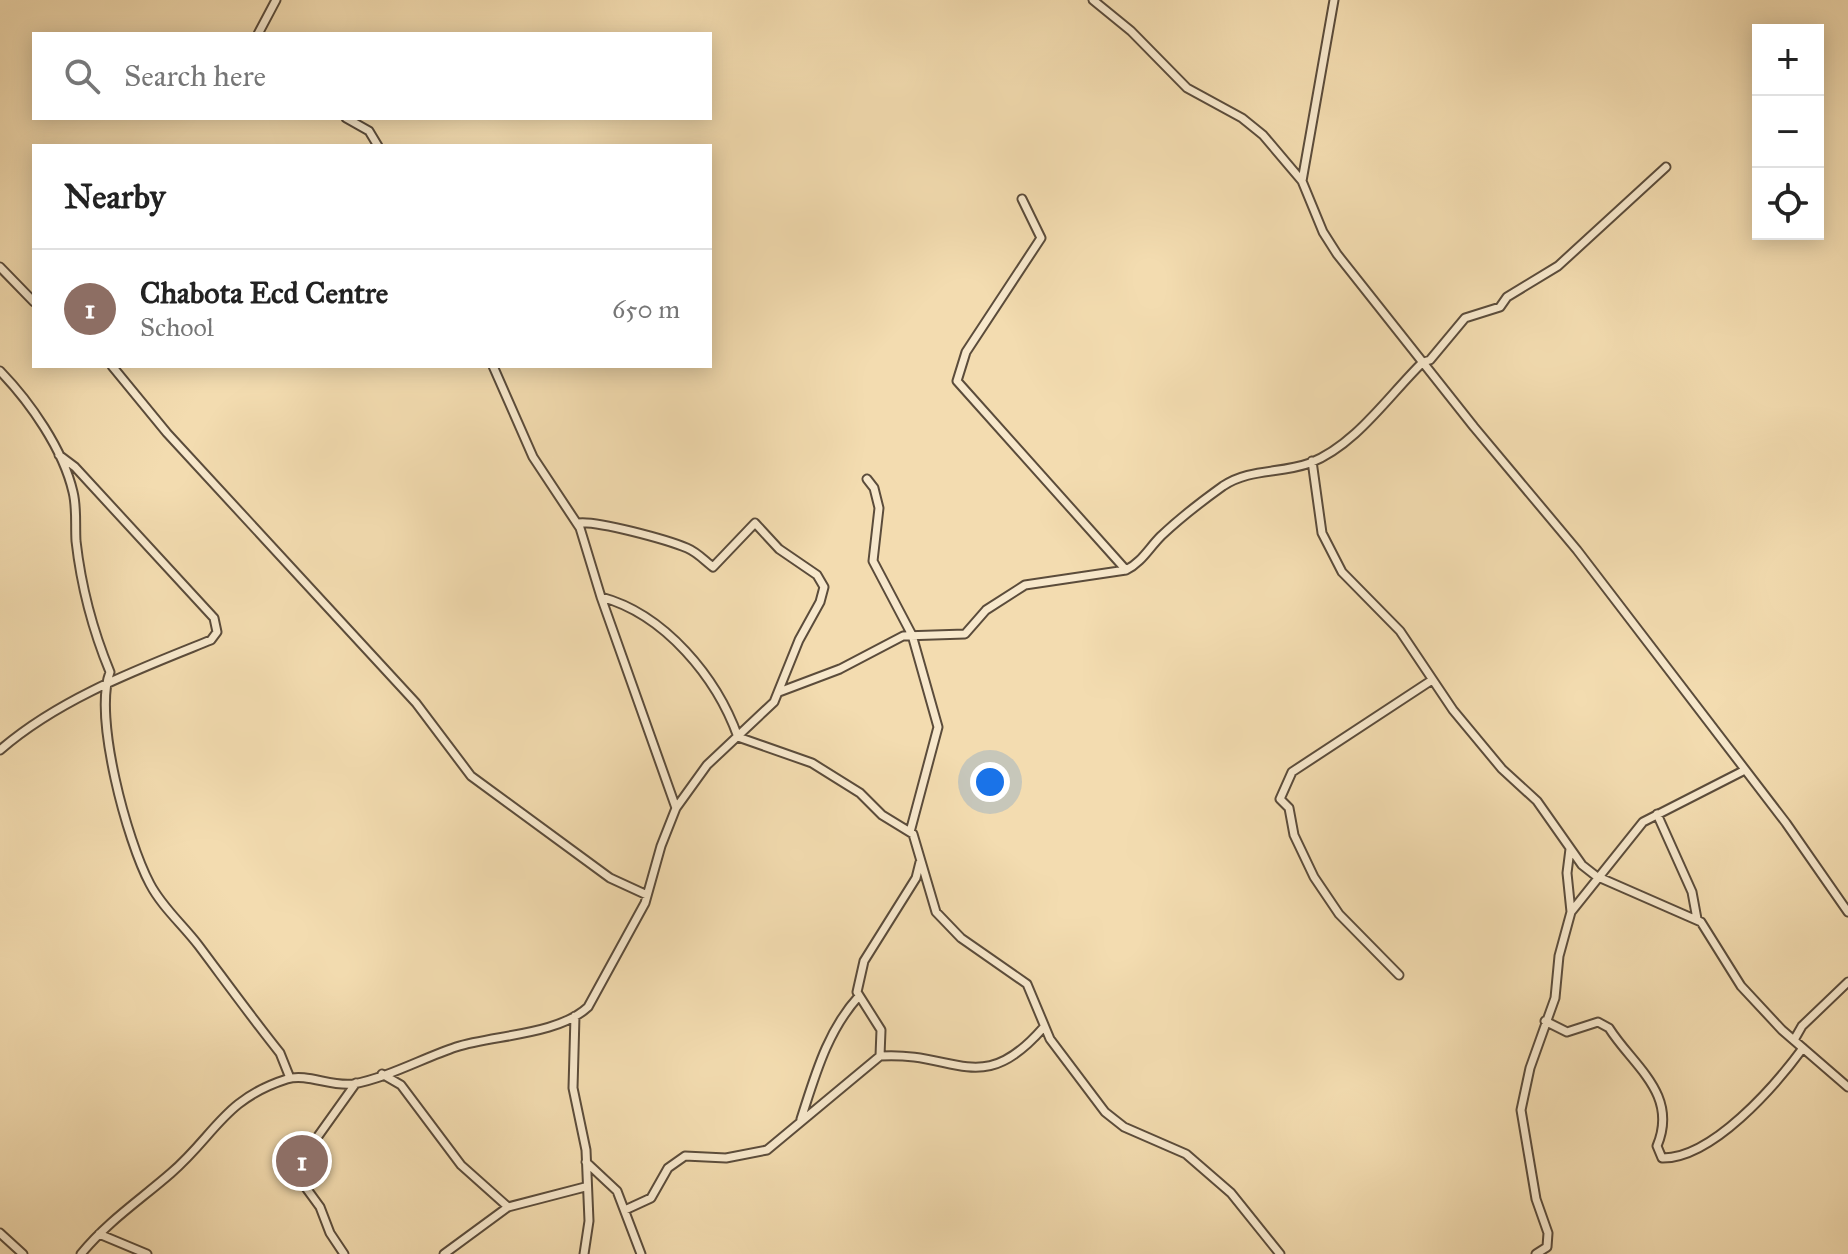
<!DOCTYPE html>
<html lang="en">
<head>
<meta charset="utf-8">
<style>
  body { margin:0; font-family:"IM FELL Great Primer",serif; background:#f6f6f6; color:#222 }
  .controls { position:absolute; right:24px; top:24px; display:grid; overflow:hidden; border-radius:0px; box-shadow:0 4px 20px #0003 }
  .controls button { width:72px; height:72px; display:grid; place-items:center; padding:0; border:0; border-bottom:2px solid #e0e0e0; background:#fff; color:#222; font:40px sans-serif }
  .you { position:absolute; left:990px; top:782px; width:28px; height:28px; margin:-20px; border:6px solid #fff; border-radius:50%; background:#1a73e8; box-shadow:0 0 0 12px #1a73e833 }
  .badge { display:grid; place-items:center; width:52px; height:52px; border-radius:50%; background:#0f766e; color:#fff; font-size:26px; font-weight:700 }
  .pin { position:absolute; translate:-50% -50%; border:4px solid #fff; box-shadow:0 2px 8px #0006 }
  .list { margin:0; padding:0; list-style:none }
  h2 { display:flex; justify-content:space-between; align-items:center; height:104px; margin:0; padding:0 32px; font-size:34px }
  h2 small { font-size:26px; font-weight:400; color:#767676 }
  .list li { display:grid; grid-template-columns:52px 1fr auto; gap:24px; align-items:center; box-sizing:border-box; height:120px; padding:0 32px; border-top:2px solid #e0e0e0 }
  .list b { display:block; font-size:30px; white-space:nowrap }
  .list p { margin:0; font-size:26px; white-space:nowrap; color:#767676 }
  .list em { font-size:26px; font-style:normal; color:#767676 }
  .icon { flex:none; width:44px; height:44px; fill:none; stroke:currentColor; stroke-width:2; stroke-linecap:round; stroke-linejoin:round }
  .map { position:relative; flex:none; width:1848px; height:1254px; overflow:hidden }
  .search { position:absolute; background:#fff; box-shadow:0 4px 20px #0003; left:32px; top:32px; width:680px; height:88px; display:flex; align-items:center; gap:20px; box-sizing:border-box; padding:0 28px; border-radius:0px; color:#767676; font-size:30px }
  .panel { position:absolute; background:#fff; box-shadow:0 4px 20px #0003; left:32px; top:144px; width:680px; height:224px; border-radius:0px }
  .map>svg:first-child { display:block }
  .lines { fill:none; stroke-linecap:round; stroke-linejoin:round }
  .minor-casing { stroke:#5b4c3b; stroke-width:11 }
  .minor { stroke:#f7e8cc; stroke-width:7 }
</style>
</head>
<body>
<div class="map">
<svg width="1848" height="1254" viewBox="0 0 1848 1254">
  <rect width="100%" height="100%" fill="#f3dcb0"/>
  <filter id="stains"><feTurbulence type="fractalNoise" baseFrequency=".0025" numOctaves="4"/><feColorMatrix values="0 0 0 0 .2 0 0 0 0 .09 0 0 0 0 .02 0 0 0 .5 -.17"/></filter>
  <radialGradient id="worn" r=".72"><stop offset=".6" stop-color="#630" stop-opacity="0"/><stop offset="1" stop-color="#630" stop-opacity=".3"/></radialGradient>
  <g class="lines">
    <g class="minor-casing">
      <path id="minor" d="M1093 0 1131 31 1187 88 1242 118 1263 135 1302 181 1323 232 1337 254 1474 427 1577 550 1786 823 1848 912
        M258 34 276 0
        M346 118 369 131 378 146
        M1302 181 1334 0
        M1022 199 1041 238 966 352 957 381 1126 570
        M0 267 34 302
        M112 366 167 433 416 703 471 776 610 878 647 895
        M493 366 533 457 580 528 601 597C665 614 717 678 738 737L812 763 860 793 882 815 913 834 936 912 961 938 1027 984 1050 1039 1105 1112 1124 1127 1186 1154 1231 1193 1280 1254
        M0 371C30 402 63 449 73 492 77 508 75 524 76 541 81 585 93 631 110 672 93 716 127 841 150 884 162 907 183 925 199 946 226 982 252 1018 280 1053L290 1078
        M1312 461 1322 533 1342 572 1400 631 1453 710 1502 769 1537 801 1582 865 1596 876 1701 922 1741 986 1782 1030 1848 1087
        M867 479 874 488 879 508 873 561 912 635 938 727 910 832
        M601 597 676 808
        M779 692 840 669 903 636 965 634 986 610 1025 585 1126 570C1141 563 1149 548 1161 536 1179 519 1202 501 1223 486 1250 468 1280 474 1310 463 1356 445 1389 395 1423 362L1430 360 1465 318 1500 307 1507 297 1558 266 1666 167
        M0 750C60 698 139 669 211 640L217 632 214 618 75 467 59 455
        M1657 814 1692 892 1697 919
        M1571 912 1643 822 1743 771
        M1399 975 1339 914 1314 877 1294 835 1289 808 1280 799 1292 772 1432 680
        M575 1016 573 1088 586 1150 589 1221 584 1254
        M1545 1021 1567 1032 1598 1022 1609 1028C1633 1066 1679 1094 1657 1146L1662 1158C1712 1159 1775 1086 1803 1048
        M1794 1040 1802 1026 1848 982
        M880 1056 881 1030 857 992 864 961 916 878 920 862
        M382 1074 401 1085 461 1165 508 1207
        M801 1119C815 1076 827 1031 859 996
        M586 1162 617 1191 641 1254
        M625 1210 651 1198 668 1168 685 1156 726 1158 767 1150 880 1056C956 1051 981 1099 1043 1028
        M0 1233 23 1254
        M99 1234 147 1254
        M81 1254C107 1222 140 1200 171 1173 215 1135 224 1099 287 1079 307 1073 331 1087 353 1084 387 1078 423 1058 456 1047 494 1035 558 1035 588 1007L645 903 661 846 676 808 707 765 774 702 799 640 820 602 824 587 817 575 779 549 755 523 713 567C705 561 697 552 687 548 668 540 596 520 578 523
        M344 1254 330 1233 320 1207 301 1181 316 1139 356 1083
        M444 1254 508 1207 585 1187
        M1536 1254 1547 1247 1548 1233 1536 1199 1521 1110 1530 1068 1555 998 1559 956 1571 912 1567 873 1570 849"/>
    </g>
    <use href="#minor" class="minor"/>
  </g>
  <rect width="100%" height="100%" filter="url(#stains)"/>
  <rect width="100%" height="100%" fill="url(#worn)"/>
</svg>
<div class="controls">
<button>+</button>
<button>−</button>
<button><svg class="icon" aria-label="locate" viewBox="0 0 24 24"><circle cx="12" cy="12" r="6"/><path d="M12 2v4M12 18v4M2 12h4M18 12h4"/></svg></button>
</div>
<div class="you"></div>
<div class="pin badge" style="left:302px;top:1161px;background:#8d6e63">1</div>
<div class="search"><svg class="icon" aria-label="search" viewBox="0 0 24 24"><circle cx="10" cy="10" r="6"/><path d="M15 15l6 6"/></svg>Search here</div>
<section class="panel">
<h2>Nearby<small></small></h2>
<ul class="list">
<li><span class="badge" style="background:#8d6e63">1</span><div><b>Chabota Ecd Centre</b><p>School</p></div><em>650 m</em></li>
</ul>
</section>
</div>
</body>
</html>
